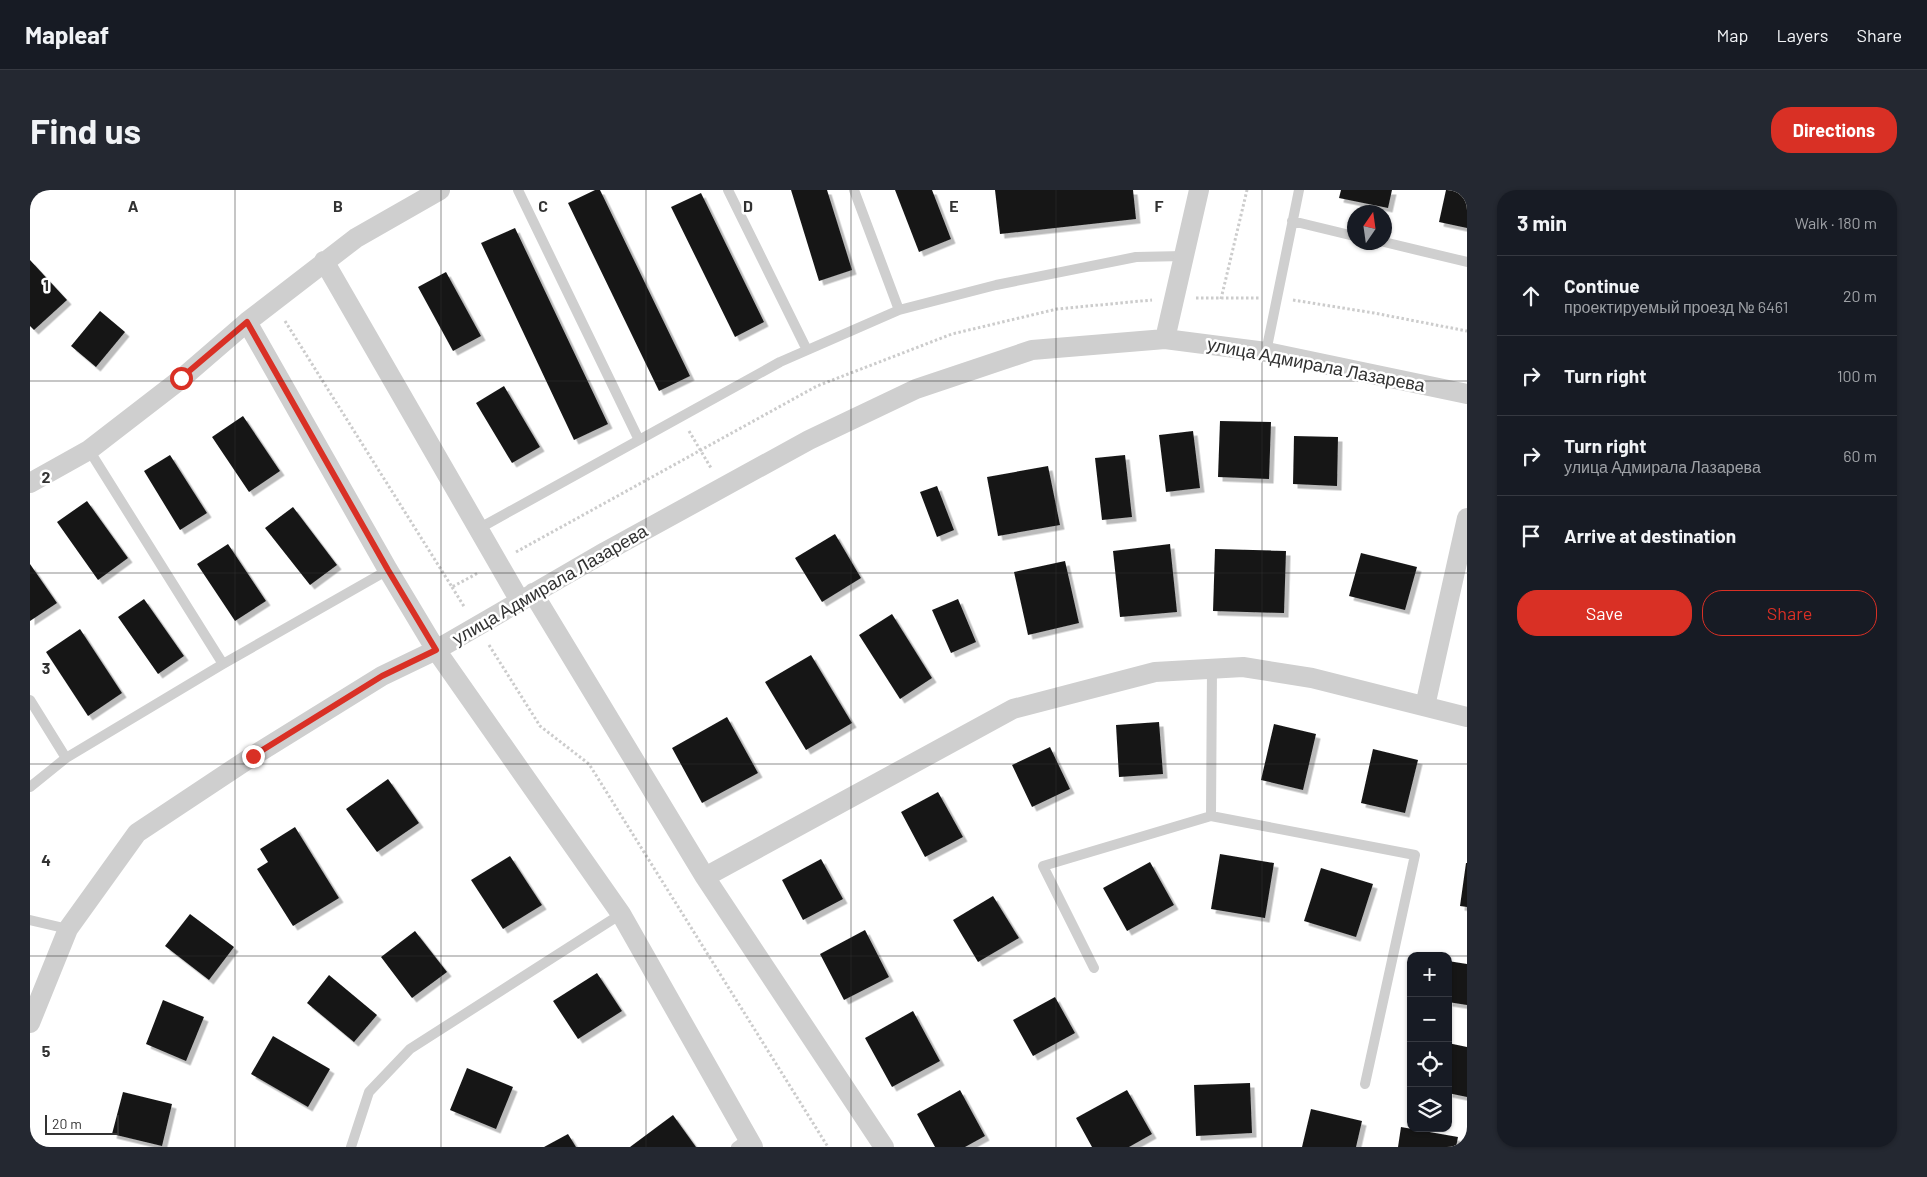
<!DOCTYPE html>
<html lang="en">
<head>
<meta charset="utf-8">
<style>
  body { margin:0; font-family:Barlow,sans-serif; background:#242831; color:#f1f3f6 }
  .controls { position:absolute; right:15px; bottom:15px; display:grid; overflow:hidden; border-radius:10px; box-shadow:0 1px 4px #0004 }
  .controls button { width:45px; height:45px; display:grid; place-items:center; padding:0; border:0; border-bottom:1px solid #363941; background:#171b24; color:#f1f3f6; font:25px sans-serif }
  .compass { position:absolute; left:1317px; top:15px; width:45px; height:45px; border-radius:50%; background:#171b24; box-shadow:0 1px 4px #0004; rotate:13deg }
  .scale { position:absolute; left:15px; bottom:12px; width:74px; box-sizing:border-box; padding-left:5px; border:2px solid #323232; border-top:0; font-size:14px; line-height:18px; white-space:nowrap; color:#323232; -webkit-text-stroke:4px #fff; paint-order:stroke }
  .stop { position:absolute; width:15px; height:15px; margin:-11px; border:4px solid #d93025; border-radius:50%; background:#fff }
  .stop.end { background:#d93025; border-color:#fff; box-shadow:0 1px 5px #0008 }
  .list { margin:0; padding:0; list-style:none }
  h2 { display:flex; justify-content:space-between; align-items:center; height:65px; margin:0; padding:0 20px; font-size:21px }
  h2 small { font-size:16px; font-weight:400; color:#9ea1a6 }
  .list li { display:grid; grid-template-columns:32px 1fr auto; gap:15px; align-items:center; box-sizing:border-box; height:80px; padding:0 20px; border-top:1px solid #363941 }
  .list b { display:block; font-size:19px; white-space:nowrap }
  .list p { margin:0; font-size:16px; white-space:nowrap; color:#9ea1a6 }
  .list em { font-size:16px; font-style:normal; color:#9ea1a6 }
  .actions { display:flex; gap:10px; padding:15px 20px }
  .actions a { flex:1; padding:11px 0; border:1px solid #d93025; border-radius:20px; text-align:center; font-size:18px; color:#d93025 }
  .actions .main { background:#d93025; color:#fff }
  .icon { flex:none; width:28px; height:28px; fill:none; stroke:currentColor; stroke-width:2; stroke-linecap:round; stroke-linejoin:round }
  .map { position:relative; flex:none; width:1437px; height:957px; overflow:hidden; border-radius:20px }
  header { display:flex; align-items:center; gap:30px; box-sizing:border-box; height:70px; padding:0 25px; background:#171b24; border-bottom:1px solid #363941 }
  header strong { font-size:24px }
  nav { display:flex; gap:28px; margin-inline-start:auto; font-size:18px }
  .intro { display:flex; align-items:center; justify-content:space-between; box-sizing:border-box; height:120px; padding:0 30px }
  h1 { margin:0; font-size:35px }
  .button { padding:12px 22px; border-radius:20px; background:#d93025; color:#fff; font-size:18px; font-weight:700 }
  main { display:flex; gap:30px; padding:0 30px }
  aside { flex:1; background:#171b24; border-radius:20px; box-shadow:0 1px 4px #0004 }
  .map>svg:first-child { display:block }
  .building { fill:#191919; filter:url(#shadow) }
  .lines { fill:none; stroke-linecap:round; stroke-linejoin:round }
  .path { stroke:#ccc; stroke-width:3; stroke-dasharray:2.5 2.5; stroke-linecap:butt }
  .lane { stroke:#cfcfcf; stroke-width:10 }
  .street { stroke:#cfcfcf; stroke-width:20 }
  .route { stroke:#d93025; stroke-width:6 }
  .grid { fill:none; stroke:#323232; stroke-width:1; stroke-opacity:0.55 }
  .labels { text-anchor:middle; stroke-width:5; stroke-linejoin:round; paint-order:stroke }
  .street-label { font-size:18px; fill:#323232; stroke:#fff }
  .grid-label { font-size:16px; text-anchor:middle; font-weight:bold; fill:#323232; stroke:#fff; stroke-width:5; stroke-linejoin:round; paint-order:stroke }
</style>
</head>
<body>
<header>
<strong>Mapleaf</strong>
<nav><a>Map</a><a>Layers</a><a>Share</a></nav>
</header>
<div class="intro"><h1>Find us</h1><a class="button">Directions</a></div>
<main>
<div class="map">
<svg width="1437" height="957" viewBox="0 0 1437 957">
  <defs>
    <filter id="shadow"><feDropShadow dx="4.5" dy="4.5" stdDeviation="0" flood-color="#0004"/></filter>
  </defs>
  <rect width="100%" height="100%" fill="#fff"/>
  <path class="building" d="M565 0H570L660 186 629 201 538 13Z
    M761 0H797L822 80 789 91Z
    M865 0H902L921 49 889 62Z
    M965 0H1103L1106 29 970 44Z
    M1311 0H1362L1358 18 1309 8Z
    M1416 0H1437V38L1409 32Z
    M671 3 734 132 705 147 641 17Z
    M485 38 578 234 544 250 451 53Z
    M0 70 37 110 4 140 0 136Z
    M416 82 451 146 423 161 388 97Z
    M70 121 95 142 66 177 41 156Z
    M474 196 510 257 482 273 446 213Z
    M213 226 250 281 219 302 182 247Z
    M1190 231 1241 232 1239 289 1188 287Z
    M1163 241 1170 298 1136 302 1129 245Z
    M1264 246 1308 247 1307 296 1263 294Z
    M140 265 177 323 150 340 114 281Z
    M1095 265 1102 327 1072 330 1065 268Z
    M1018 276 1030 335 968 346 957 287Z
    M907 296 924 340 907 347 890 302Z
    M57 311 98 368 68 390 27 332Z
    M263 317 307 375 280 395 235 338Z
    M805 344 831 388 792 412 765 368Z
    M198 354 236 411 205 431 167 374Z
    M1140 354 1147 422 1090 427 1083 361Z
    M1185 359 1256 361 1254 423 1183 421Z
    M1331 363 1387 377 1375 420 1319 406Z
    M1035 371 1049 433 998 445 984 382Z
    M0 374 27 413 0 431Z
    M114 409 154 466 128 484 88 427Z
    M928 409 946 452 921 463 902 420Z
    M862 424 902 488 870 509 829 445Z
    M50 439 92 503 58 526 16 462Z
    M781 465 822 533 776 560 735 492Z
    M697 527 728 583 672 613 642 558Z
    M1129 532 1133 584 1089 587 1086 535Z
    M1244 534 1286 544 1273 600 1231 590Z
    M1020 557 1040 599 1002 617 982 575Z
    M1343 559 1388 570 1375 623 1331 613Z
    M358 589 389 633 347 662 316 619Z
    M908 602 933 647 895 667 871 622Z
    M265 637 309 708 263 736 227 679 238 672 230 659Z
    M1190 664 1244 673 1235 728 1181 719Z
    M480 666 512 715 473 739 441 690Z
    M791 669 813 709 773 730 752 690Z
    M1120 672 1144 715 1097 741 1073 698Z
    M1436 673H1437V717L1430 716Z
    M1291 678 1343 694 1326 747 1274 731Z
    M963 706 989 748 948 772 923 730Z
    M160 724 204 757 179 790 135 756Z
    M835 740 859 787 814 810 790 764Z
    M385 741 417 782 382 808 351 767Z
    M1418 771 1437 774V815L1418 812Z
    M567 783 592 821 548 849 523 811Z
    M299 785 347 825 324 852 277 813Z
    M1025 807 1045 843 1003 866 983 830Z
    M133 810 174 827 156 871 116 854Z
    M883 821 910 871 862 897 835 848Z
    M243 846 300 879 278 917 221 884Z
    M1418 853 1437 857V907L1418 903Z
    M437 878 483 897 466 939 420 920Z
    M1220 893 1222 943 1166 946 1164 895Z
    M930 900 955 946 935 957H905L887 924Z
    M1097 900 1122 944 1099 957H1062L1046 928Z
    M93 902 142 914 132 956 82 944Z
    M1281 919 1332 931 1326 957H1272Z
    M643 925 666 957H600Z
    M1371 937 1428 947 1426 957H1368Z
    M538 944 546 957H514Z"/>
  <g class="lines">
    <path class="path" d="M1166 108H1229
      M1191 109 1217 0
      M1263 110 1344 123 1437 141
      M255 131 422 397 448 383
      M659 241 681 278
      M486 362 787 196 922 144 1027 119 1122 110
      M422 397 435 418
      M459 455 510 536 559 574 798 957"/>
    <path class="lane" d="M488 0 609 250
      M698 0 777 160
      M824 0 869 120
      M1262 31 1324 46
      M1354 52 1437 72
      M1236 162 1269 0
      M59 260 193 474
      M448 339 750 172 869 120 966 95 1106 67 1154 66
      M0 510 36 568
      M0 597 36 568 193 474 358 380
      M1181 626 1182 478
      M0 730 38 739
      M1064 778 1013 676 1181 626 1385 665 1335 894
      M321 957 339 902 380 859 591 724
      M706 957 717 949"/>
    <path class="street" d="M1169 0 1135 149 1236 162 1437 204
      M294 71 490 411
      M217 132 358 380 406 460 591 724 723 957
      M0 293 59 260 151 189 217 132 326 48 410 0
      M503 403 675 687 854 957
      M1395 516 1437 328
      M675 687 983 519 1125 482 1213 477 1282 488 1437 527
      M0 833 38 739 107 643 223 566 352 486 406 460 575 362 779 250 886 199 1002 160 1135 149"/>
  </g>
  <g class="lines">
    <path class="route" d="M151 188 217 132 358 380 406 460 352 486 223 566"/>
  </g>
  <path class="grid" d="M205 0V957M411 0V957M616 0V957M821 0V957M1026 0V957M1232 0V957M0 191H1437M0 383H1437M0 574H1437M0 766H1437"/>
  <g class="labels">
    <g class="street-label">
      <text transform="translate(1286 175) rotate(11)" y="6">улица Адмирала Лазарева</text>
      <text transform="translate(520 395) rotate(-30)" y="6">улица Адмирала Лазарева</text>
    </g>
  </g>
  <g class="grid-label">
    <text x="103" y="22">A</text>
    <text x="308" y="22">B</text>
    <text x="513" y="22">C</text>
    <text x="718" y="22">D</text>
    <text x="924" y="22">E</text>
    <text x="1129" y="22">F</text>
    <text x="16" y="101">1</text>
    <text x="16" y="293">2</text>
    <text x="16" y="484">3</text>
    <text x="16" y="676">4</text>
    <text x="16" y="867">5</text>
  </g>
</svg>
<div class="controls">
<button>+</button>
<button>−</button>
<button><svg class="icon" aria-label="locate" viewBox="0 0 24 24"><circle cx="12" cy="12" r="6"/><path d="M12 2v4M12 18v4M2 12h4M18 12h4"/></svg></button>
<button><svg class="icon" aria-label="layers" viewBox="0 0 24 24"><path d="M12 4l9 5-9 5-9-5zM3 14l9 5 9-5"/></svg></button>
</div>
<svg class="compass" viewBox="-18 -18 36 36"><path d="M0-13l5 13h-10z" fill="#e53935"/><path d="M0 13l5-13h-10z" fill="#9ea1a6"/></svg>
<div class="scale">20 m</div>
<div class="stop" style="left:151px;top:188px"></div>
<div class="stop end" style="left:223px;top:566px"></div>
</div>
<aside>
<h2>3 min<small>Walk · 180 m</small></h2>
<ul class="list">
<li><svg class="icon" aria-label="ahead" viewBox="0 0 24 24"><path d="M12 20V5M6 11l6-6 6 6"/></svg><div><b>Continue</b><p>проектируемый проезд № 6461</p></div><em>20 m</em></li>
<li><svg class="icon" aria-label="right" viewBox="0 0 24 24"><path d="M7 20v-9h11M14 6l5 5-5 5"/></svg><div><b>Turn right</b></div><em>100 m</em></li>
<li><svg class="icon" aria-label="right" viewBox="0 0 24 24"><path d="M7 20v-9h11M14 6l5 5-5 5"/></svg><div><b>Turn right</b><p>улица Адмирала Лазарева</p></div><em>60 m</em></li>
<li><svg class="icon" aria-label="arrive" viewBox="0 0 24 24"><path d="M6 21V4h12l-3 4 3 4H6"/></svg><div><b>Arrive at destination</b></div></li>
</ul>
<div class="actions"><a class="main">Save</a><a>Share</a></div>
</aside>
</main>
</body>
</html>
